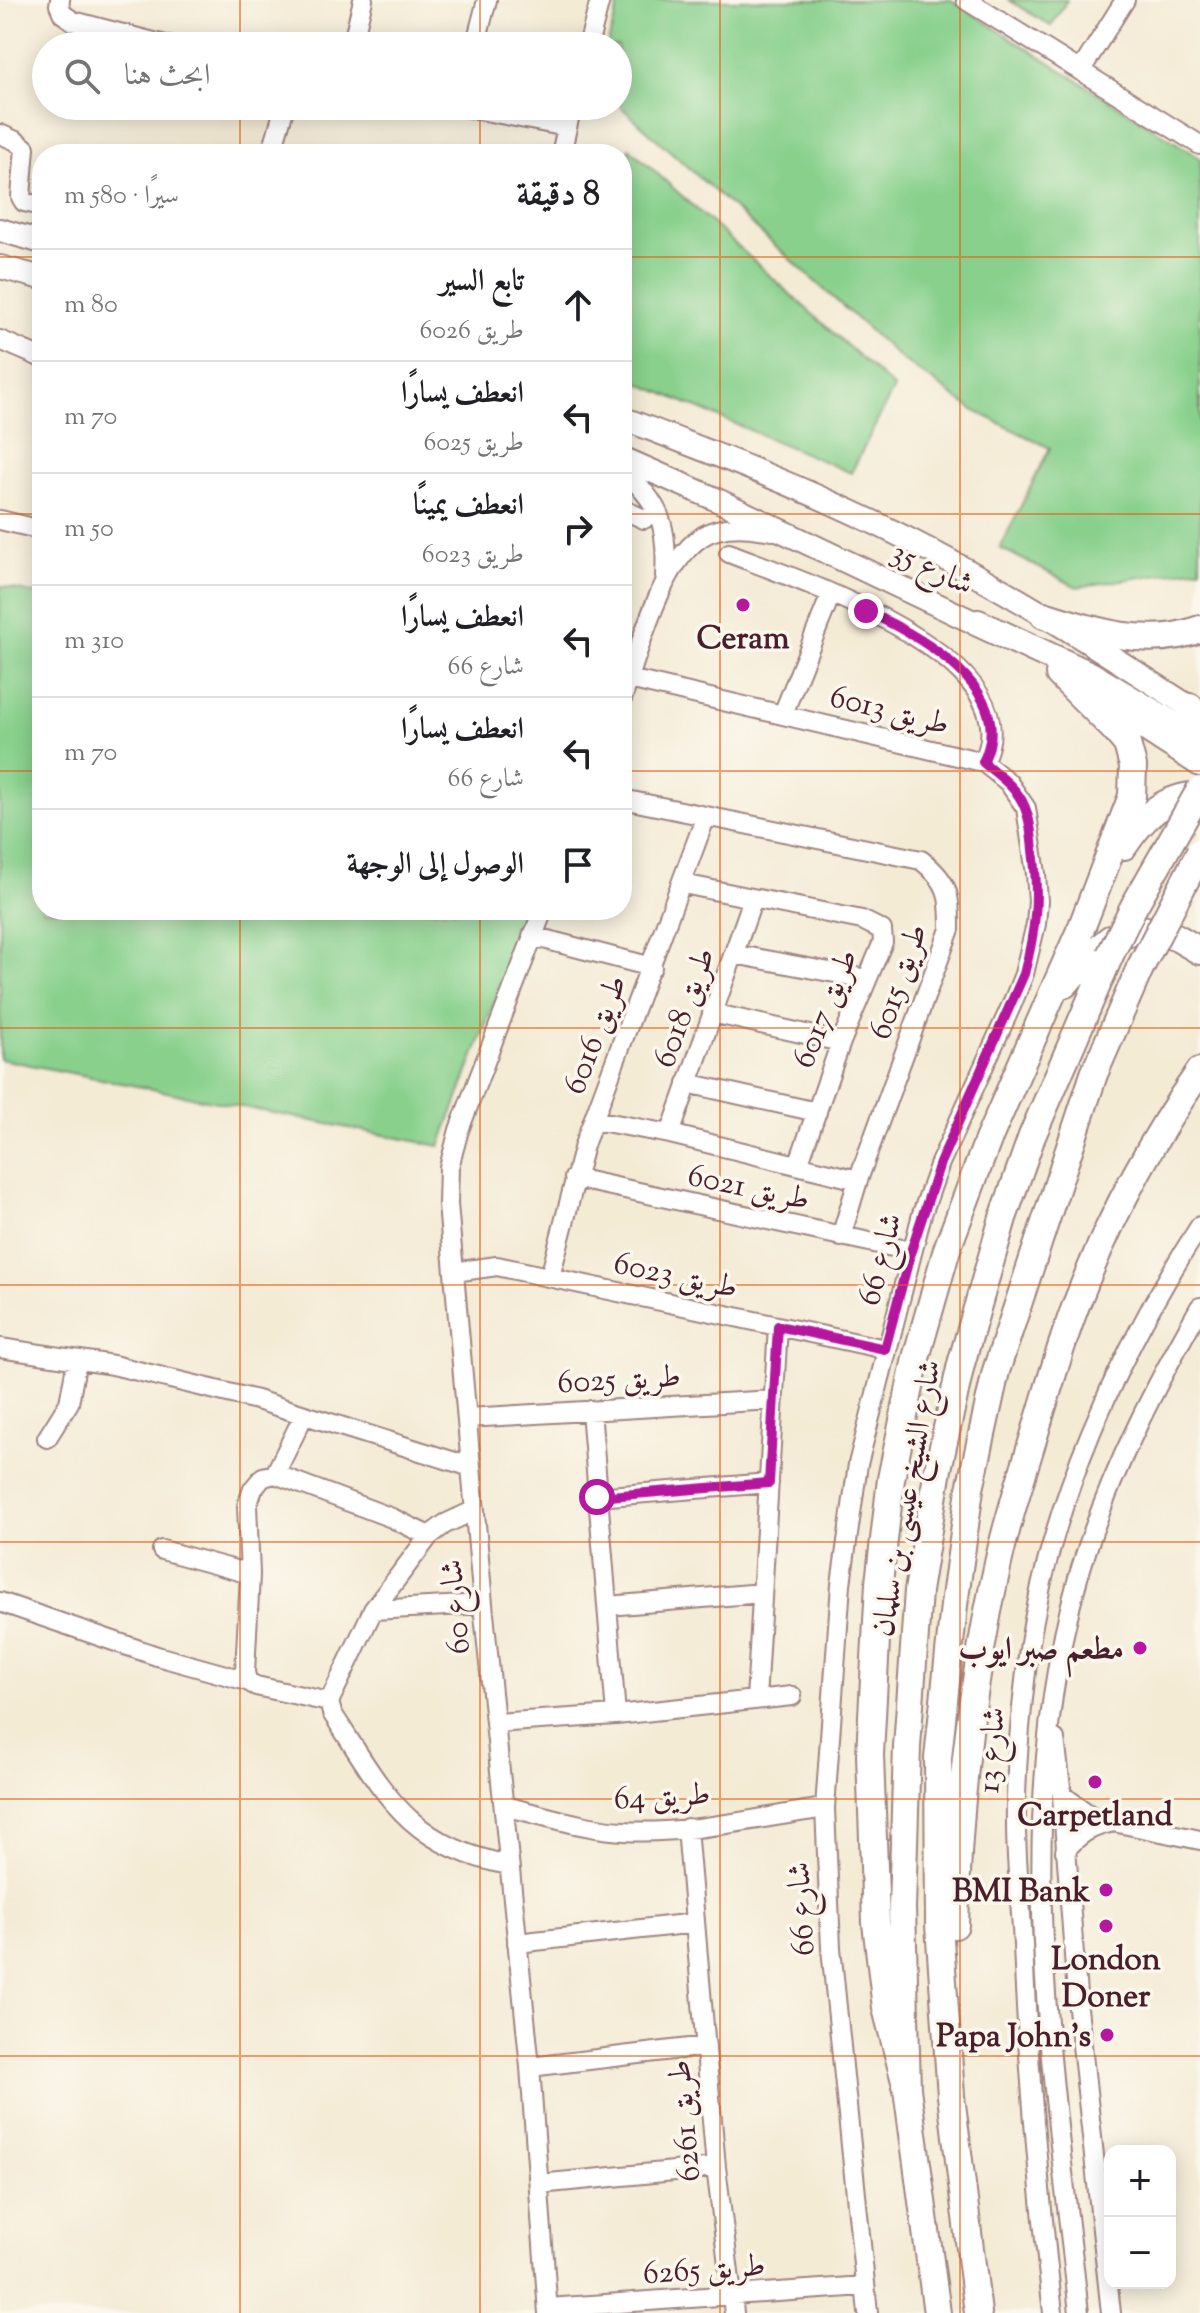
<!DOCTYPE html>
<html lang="ar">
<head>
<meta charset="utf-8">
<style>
  body { margin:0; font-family:"Sorts Mill Goudy",Amiri,serif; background:#f6f6f6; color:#202124; direction:rtl }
  .controls { position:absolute; right:24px; bottom:24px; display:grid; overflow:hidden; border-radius:16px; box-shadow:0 4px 20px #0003 }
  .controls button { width:72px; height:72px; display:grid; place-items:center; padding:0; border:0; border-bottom:2px solid #e0e0e0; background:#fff; color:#202124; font:40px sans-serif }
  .stop { position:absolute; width:24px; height:24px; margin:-18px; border:6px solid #b5179e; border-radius:50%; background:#fff }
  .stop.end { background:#b5179e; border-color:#fff; box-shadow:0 2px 8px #0008 }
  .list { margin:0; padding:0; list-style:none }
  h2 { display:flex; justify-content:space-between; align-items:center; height:104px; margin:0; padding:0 32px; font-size:34px }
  h2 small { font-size:26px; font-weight:400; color:#757577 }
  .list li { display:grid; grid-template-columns:52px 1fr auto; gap:24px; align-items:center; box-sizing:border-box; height:112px; padding:0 32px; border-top:2px solid #e0e0e0 }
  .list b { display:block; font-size:30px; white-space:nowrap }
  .list p { margin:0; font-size:26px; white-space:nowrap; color:#757577 }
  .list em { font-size:26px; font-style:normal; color:#757577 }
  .icon { flex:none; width:44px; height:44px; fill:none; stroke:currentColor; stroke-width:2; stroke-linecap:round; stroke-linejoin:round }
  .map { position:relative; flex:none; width:1200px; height:2313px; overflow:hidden; direction:ltr }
  .search { position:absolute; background:#fff; box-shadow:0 4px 20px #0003; left:32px; top:32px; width:600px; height:88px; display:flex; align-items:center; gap:20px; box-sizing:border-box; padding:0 28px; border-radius:44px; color:#757577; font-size:30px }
  .panel { position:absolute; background:#fff; box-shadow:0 4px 20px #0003; left:32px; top:144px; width:600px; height:776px; border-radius:32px; direction:rtl }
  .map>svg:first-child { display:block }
  .green { fill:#88d08c; stroke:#69785c; stroke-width:2 }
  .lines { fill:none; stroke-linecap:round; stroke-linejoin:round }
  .minor-casing { stroke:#9f8580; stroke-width:22 }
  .major-casing { stroke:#9f8580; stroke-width:26 }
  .highway-casing { stroke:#9f8580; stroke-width:30 }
  .minor { stroke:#fff; stroke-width:18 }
  .major { stroke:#fff; stroke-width:22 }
  .highway { stroke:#fff; stroke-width:26 }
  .highway-bridge-casing { stroke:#9f8580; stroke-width:30; stroke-linecap:butt }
  .highway-bridge { stroke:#fff; stroke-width:26 }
  .route { stroke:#b5179e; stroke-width:10 }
  .grid { fill:none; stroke:#e8590c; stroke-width:2; stroke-opacity:0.55 }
  .poi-dot { fill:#b5179e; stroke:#fbf7ec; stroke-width:3 }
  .labels { text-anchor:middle; stroke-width:7; stroke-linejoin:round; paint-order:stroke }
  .street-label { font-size:32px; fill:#4a1f2b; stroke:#fbf7ec }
  .poi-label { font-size:32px; font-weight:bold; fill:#4a1f2b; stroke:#fbf7ec }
</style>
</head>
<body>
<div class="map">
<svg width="1200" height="2313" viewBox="0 0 1200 2313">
  <rect width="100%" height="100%" fill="#fbf7ec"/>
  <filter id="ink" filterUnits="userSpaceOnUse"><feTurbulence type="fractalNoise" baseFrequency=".0125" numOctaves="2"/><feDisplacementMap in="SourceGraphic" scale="16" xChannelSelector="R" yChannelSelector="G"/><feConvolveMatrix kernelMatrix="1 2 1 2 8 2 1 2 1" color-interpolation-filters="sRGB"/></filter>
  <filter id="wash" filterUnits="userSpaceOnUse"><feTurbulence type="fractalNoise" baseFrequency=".006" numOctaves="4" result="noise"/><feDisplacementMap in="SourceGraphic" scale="32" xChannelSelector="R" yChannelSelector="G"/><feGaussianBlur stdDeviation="1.8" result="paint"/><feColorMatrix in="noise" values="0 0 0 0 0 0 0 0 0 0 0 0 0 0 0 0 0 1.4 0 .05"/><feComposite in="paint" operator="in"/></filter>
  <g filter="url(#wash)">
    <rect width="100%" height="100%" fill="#f4ebd5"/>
    <path class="green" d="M620 0H951L1200 158V568L1077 587 1000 548 1050 448 973 410 899 357 620 106 618 46H607Z
      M1009 0H1067L1051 26Z
      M629 148 894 388 851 473 622 376V183Z
      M0 586 42 595V910H529L440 1146 0 1059Z"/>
  </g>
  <g filter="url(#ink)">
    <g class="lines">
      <g class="minor-casing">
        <path id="minor" d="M60 0 59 5 63 14 73 21 169 46
          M966 0 1200 145
          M352 46 363 0
          M475 46 487 0
          M588 46 600 0
          M1081 70 1125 0
          M459 106 567 127
          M0 134 16 141 25 148 21 197 24 202 42 206
          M271 154 285 106
          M561 154 572 106
          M0 340 42 358
          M622 469C661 504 668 525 665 576
          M622 509 644 519
          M0 520 42 530
          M729 553C797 580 1036 657 983 762
          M629 679 983 762 1008 782 1026 808 1036 874 1038 901 1036 924 1024 974 1012 1004 940 1163 922 1214 858 1464 841 1584 825 1808 831 1948 868 2313
          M622 699C639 652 664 543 717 530 736 525 754 528 773 531
          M783 714 831 594
          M622 799 921 860C949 882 950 894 950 929L858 1180 841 1237
          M683 884 862 920 882 930 883 942 841 1042 798 1165
          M543 910 459 1130 449 1167 448 1204 483 1604 530 2067 548 2313
          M532 936 652 967
          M734 954 867 979
          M712 1013 841 1042
          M687 1083 817 1112
          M594 1120 670 1134 858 1180
          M670 1134 753 899
          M574 1178 911 1251
          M454 1272 497 1266 885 1349
          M550 1277 584 1145 706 816
          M0 1348 113 1365 257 1400 471 1467
          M591 1410 616 1715
          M304 1415 275 1474 263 1477 253 1489 247 1506 250 1574 245 1672 247 1681 256 1686 329 1702
          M467 1418 774 1400
          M47 1438 69 1403 77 1360
          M275 1474 392 1518 429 1536
          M597 1497 769 1483
          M475 1510 445 1524 429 1536 373 1610 329 1702 332 1713C384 1792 407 1846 509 1865
          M162 1550 250 1574
          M0 1602 157 1656 247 1681
          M608 1606 762 1593
          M373 1610 483 1604
          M756 1700 778 1326
          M495 1723 616 1715 792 1696
          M1055 1739 1062 1795 1078 2008 1111 2313
          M1062 1795 1094 1818 1200 1840
          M504 1806C543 1815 584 1829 624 1831 686 1835 763 1817 825 1808
          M687 1828 716 2167 734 2313
          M1065 1851C1078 1835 1090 1827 1110 1823
          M517 1943 695 1923
          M530 2067 706 2046
          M539 2184 716 2167
          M548 2308 864 2286
          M1053 2313C1039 2191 1028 2068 1023 1945 1021 1905 1016 1865 1016 1824 1015 1768 1021 1712 1028 1656 1049 1505 1118 1353 1200 1226
          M1079 2313C1052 2063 1006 1793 1087 1549 1115 1464 1156 1385 1200 1307"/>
      </g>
      <g class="major-casing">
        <path id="major" d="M0 230 42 242
          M0 267 42 278
          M622 418C707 451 792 483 875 523 988 577 1095 645 1200 714
          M622 458 713 498 990 630
          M1087 692 1200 765"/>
      </g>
      <g class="highway-casing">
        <path id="highway" d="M1044 615C1093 631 1149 649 1200 629
          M978 623 1090 675 1200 741
          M1190 707 1200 722
          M1124 846C1144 816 1163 797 1200 795
          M1065 984 1088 957 1110 939 1142 929 1176 937 1200 951
          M955 1925C958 1803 972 1678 999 1559 1009 1514 1024 1470 1037 1426 1049 1386 1061 1344 1076 1305 1107 1224 1150 1142 1200 1071
          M907 2089 886 2008 876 1923 870 1755 879 1583 891 1479 916 1358 947 1249 988 1140 1082 926 1132 796 1133 766 1127 744 1115 730 1059 674
          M937 2313 907 2089 902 1908 907 1747 918 1591 938 1469 961 1364 1003 1218 1032 1136 1110 955
          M978 2313 951 2096 939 1925 938 1758 954 1605 970 1489 996 1371 1094 1074 1140 968"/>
      </g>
      <use href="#minor" class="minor"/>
      <use href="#major" class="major"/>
      <use href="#highway" class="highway"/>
      <g class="highway-bridge-casing">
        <path id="highway-bridge" d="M1110 955 1133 908 1200 790
          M1140 968 1200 852"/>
      </g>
      <use href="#highway-bridge" class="highway-bridge"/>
    </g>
  </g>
  <g class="lines" filter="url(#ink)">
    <path class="route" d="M597 1497 769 1483 778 1326 885 1349 911 1251 940 1163 1024 974C1036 929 1039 896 1033 850 1031 831 1030 813 1019 796 1010 782 995 773 983 762 1019 690 920 636 866 611"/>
  </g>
  <path class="grid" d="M240 0V46M480 0V46M720 0V2313M960 0V2313M240 106V154M480 106V154M0 257H42M622 257H1200M0 514H42M622 514H1200M0 771H42M622 771H1200M240 910V2313M480 910V2313M0 1028H1200M0 1285H1200M0 1542H1200M0 1799H1200M0 2056H1200"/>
  <g class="poi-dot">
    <circle cx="743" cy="605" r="8"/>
    <circle cx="1140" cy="1648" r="8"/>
    <circle cx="1095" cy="1782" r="8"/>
    <circle cx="1106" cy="1890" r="8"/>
    <circle cx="1106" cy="1926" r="8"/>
    <circle cx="1107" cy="2035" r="8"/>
  </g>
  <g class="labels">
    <g class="street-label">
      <text transform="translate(933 567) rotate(25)" y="11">شارع 35</text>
      <text transform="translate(890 709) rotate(14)" y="11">طريق 6013</text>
      <text transform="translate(897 981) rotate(-71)" y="11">طريق 6015</text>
      <text transform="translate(683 1007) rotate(-70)" y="11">طريق 6018</text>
      <text transform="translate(824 1008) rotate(-68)" y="11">طريق 6017</text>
      <text transform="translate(594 1034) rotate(-69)" y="11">طريق 6016</text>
      <text transform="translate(749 1186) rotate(12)" y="11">طريق 6021</text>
      <text transform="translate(879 1259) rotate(-75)" y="11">شارع 66</text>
      <text transform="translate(676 1274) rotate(12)" y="11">طريق 6023</text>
      <text transform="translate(619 1378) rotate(-3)" y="11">طريق 6025</text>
      <text transform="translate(905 1498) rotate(-80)" y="11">شارع الشيخ عيسى بن سلمان</text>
      <text transform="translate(454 1607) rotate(-95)" y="11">شارع 60</text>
      <text transform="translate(990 1750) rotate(-86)" y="11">شارع 13</text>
      <text transform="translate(662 1795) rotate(-3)" y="11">طريق 64</text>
      <text transform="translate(800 1909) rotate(-93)" y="11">شارع 66</text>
      <text transform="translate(683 2121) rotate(-95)" y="11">طريق 6261</text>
      <text transform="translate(704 2268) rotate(-4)" y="11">طريق 6265</text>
    </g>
    <g class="poi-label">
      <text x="743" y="648">Ceram</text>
      <text x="1124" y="1659" text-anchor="end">مطعم صبر ايوب</text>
      <text x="1095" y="1825">Carpetland</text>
      <text x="1090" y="1901" text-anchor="end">BMI Bank</text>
      <text x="1106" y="1969">London<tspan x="1106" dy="37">Doner</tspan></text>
      <text x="1091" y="2046" text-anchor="end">Papa John's</text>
    </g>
  </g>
</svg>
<div class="controls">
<button>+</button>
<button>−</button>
</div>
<div class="stop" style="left:597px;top:1497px"></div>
<div class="stop end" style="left:866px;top:611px"></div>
<div class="search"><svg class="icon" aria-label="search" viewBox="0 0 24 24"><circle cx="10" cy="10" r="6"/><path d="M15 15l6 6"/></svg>ابحث هنا</div>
<section class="panel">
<h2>8 دقيقة<small>سيرًا · 580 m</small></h2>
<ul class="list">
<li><svg class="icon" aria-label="ahead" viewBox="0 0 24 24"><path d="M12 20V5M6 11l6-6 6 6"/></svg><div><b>تابع السير</b><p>طريق 6026</p></div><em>80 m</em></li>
<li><svg class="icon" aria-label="left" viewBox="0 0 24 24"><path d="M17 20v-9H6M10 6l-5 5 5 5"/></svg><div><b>انعطف يسارًا</b><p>طريق 6025</p></div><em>70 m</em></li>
<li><svg class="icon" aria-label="right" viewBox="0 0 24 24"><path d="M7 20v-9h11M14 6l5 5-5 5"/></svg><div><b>انعطف يمينًا</b><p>طريق 6023</p></div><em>50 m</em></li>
<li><svg class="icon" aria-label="left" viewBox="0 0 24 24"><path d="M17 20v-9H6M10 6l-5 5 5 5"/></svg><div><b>انعطف يسارًا</b><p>شارع 66</p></div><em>310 m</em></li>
<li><svg class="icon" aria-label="left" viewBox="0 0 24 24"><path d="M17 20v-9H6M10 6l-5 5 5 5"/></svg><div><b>انعطف يسارًا</b><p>شارع 66</p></div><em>70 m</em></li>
<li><svg class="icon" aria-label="arrive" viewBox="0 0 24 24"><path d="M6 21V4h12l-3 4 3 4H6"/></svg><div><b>الوصول إلى الوجهة</b></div></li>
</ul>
</section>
</div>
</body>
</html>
